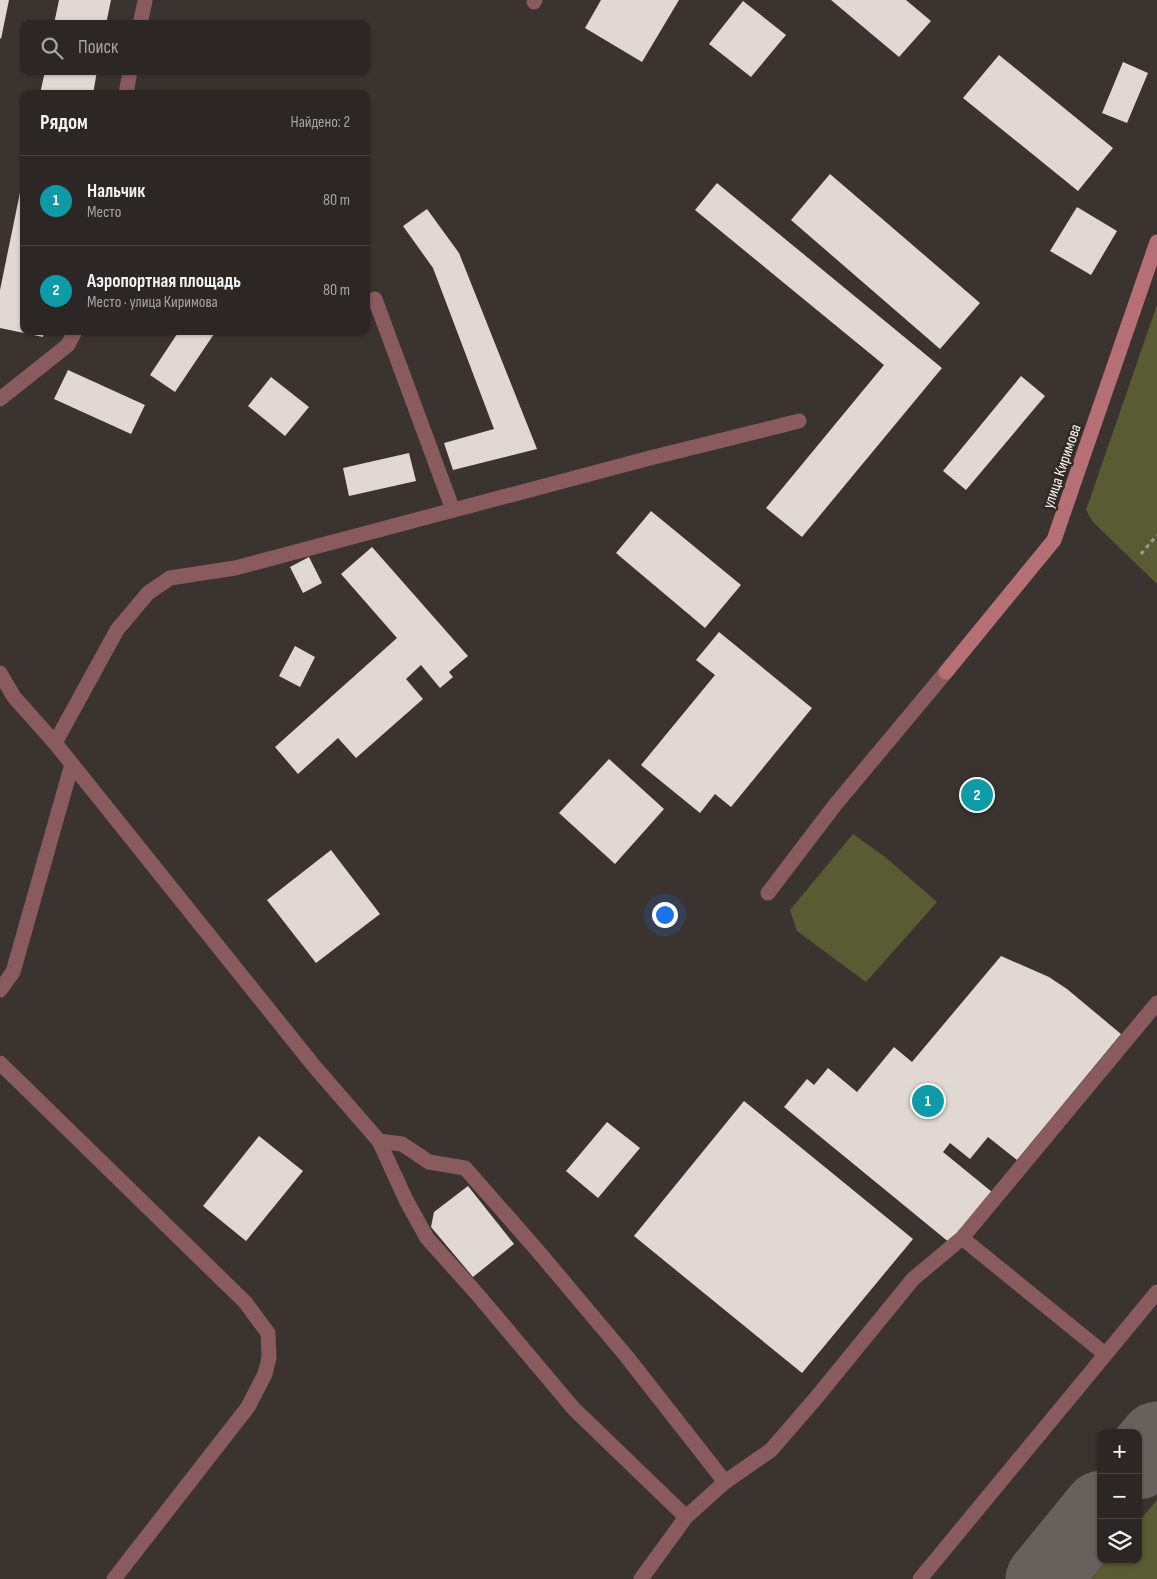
<!DOCTYPE html>
<html lang="ru">
<head>
<meta charset="utf-8">
<style>
  body { margin:0; font-family:"Sofia Sans Condensed",sans-serif; background:#342e2c; color:#f1f3f6 }
  .controls { position:absolute; right:15px; bottom:15px; display:grid; overflow:hidden; border-radius:10px; box-shadow:0 1px 4px #0004 }
  .controls button { width:45px; height:45px; display:grid; place-items:center; padding:0; border:0; border-bottom:1px solid #484341; background:#2c2624; color:#f1f3f6; font:25px sans-serif }
  .you { position:absolute; left:664px; top:914px; width:18px; height:18px; margin:-12px; border:4px solid #fff; border-radius:50%; background:#1a73e8; box-shadow:0 0 0 8px #1a73e833 }
  .badge { display:grid; place-items:center; width:32px; height:32px; border-radius:50%; background:#d59cfb; color:#fff; font-size:16px; font-weight:700 }
  .pin { position:absolute; translate:-50% -50%; border:2px solid #fff; box-shadow:0 1px 5px #0006 }
  .list { margin:0; padding:0; list-style:none }
  h2 { display:flex; justify-content:space-between; align-items:center; height:65px; margin:0; padding:0 20px; font-size:21px }
  h2 small { font-size:16px; font-weight:400; color:#a6a5a6 }
  .list li { display:grid; grid-template-columns:32px 1fr auto; gap:15px; align-items:center; box-sizing:border-box; height:90px; padding:0 20px; border-top:1px solid #484341 }
  .list b { display:block; font-size:19px; white-space:nowrap }
  .list p { margin:0; font-size:16px; white-space:nowrap; color:#a6a5a6 }
  .list em { font-size:16px; font-style:normal; color:#a6a5a6 }
  .icon { flex:none; width:28px; height:28px; fill:none; stroke:currentColor; stroke-width:2; stroke-linecap:round; stroke-linejoin:round }
  .map { position:relative; flex:none; width:1157px; height:1579px; overflow:hidden }
  .search { position:absolute; background:#2c2624; box-shadow:0 1px 4px #0004; left:20px; top:20px; width:350px; height:55px; display:flex; align-items:center; gap:12px; box-sizing:border-box; padding:0 18px; border-radius:10px; color:#a6a5a6; font-size:19px }
  .panel { position:absolute; background:#2c2624; box-shadow:0 1px 4px #0004; left:20px; top:90px; width:350px; height:245px; border-radius:10px }
  .map>svg:first-child { display:block }
  .green { fill:#595c32 }
  .lines { fill:none; stroke-linecap:round; stroke-linejoin:round }
  .taxiway { stroke:#67605d; stroke-width:75 }
  .building { fill:#e2d8d3 }
  .path { stroke:#a09996; stroke-width:3; stroke-dasharray:4 4; stroke-linecap:butt }
  .lane { stroke:#895b5e; stroke-width:15 }
  .secondary { stroke:#b66f74; stroke-width:15 }
  .labels { text-anchor:middle; stroke-width:5; stroke-linejoin:round; paint-order:stroke }
  .street-label { font-size:16px; fill:#f9f4f1; stroke:#312926 }
</style>
</head>
<body>
<div class="map">
<svg width="1157" height="1579" viewBox="0 0 1157 1579">
  <rect width="100%" height="100%" fill="#3b3330"/>
  <path class="green" d="M1157 305V584L1093 522 1086 510Z
    M853 834 885 857 937 902 866 982 797 931 790 910Z
    M1157 1500V1579H1092L1107 1560H1138V1523Z"/>
  <g class="lines">
    <path class="taxiway" d="M1138 1462 1157 1439
      M1043 1579 1101 1508"/>
  </g>
  <path class="building" d="M0 0H9L1 39 0 38Z
    M59 0H111L106 24H54Z
    M601 0H679L642 62 585 28Z
    M831 0H906L931 21 899 57Z
    M743 1 786 35 751 77 709 44Z
    M999 55 1113 148 1078 191 963 98Z
    M1123 62 1148 73 1127 123 1102 113Z
    M45 71H97L93 94H40Z
    M830 174 980 303 940 349 791 220Z
    M23 178 24 331H44L43 337 0 328V290Z
    M717 183 942 368 802 537 766 508 884 365 695 210Z
    M1077 207 1117 231 1091 275 1050 251Z
    M427 209 459 253 537 449 453 470 444 443 494 429 433 268 403 226Z
    M179 331H216L175 392 150 375Z
    M68 370 145 405 131 434 54 399Z
    M1021 376 1045 396 966 490 943 471Z
    M271 377 309 407 285 436 248 406Z
    M409 453 416 481 349 496 343 468Z
    M651 511 741 585 705 628 616 553Z
    M372 547 468 656 449 672 453 677 440 688 421 665 406 679 423 699 356 758 338 738 298 774 275 747 397 638 341 574Z
    M309 557 322 583 303 593 290 567Z
    M719 632 812 708 731 807 715 794 700 813 641 765 715 675 696 660Z
    M295 646 315 657 300 687 279 676Z
    M609 759 664 809 615 864 559 813Z
    M331 850 380 914 316 963 267 900Z
    M1001 956 1049 977 1067 989 1121 1034 1017 1160 988 1137 970 1159 950 1143 943 1152 992 1192 950 1243 784 1107 807 1079 814 1085 828 1068 857 1092 894 1047 912 1062Z
    M744 1101 913 1239 802 1373 634 1236Z
    M607 1122 640 1148 598 1198 566 1171Z
    M259 1136 303 1171 246 1241 203 1206Z
    M468 1186 514 1244 473 1277 431 1227 434 1212Z"/>
  <g class="lines">
    <path class="path" d="M1141 554 1157 535"/>
    <path class="lane" d="M534 2 535 0
      M140 24 145 1
      M126 94 130 71
      M375 299 453 510
      M0 399 68 345 75 331
      M0 673 14 697 55 743 314 1066 379 1141 406 1200 427 1238 478 1295 574 1409 686 1517
      M55 743 117 630 148 593 170 578 235 568 650 458 799 421
      M768 893 835 805 946 672
      M0 990 13 972 72 764
      M0 1063 245 1302 268 1333 269 1358 265 1374 248 1407 114 1579
      M379 1141 402 1144 429 1162 465 1168 537 1250 627 1357 725 1482
      M962 1238 1105 1354
      M641 1579 686 1517 725 1482 771 1450 816 1398 913 1279 962 1238 1157 1003
      M920 1579 1157 1292"/>
    <path class="secondary" d="M946 672 1054 540 1157 242"/>
  </g>
  <g class="labels">
    <g class="street-label">
      <text transform="translate(1061 466) rotate(-71)" y="6">улица Киримова</text>
    </g>
  </g>
</svg>
<div class="controls">
<button>+</button>
<button>−</button>
<button><svg class="icon" aria-label="layers" viewBox="0 0 24 24"><path d="M12 4l9 5-9 5-9-5zM3 14l9 5 9-5"/></svg></button>
</div>
<div class="you"></div>
<div class="pin badge" style="left:928px;top:1101px;background:#0f9aa8">1</div>
<div class="pin badge" style="left:977px;top:795px;background:#0f9aa8">2</div>
<div class="search"><svg class="icon" aria-label="search" viewBox="0 0 24 24"><circle cx="10" cy="10" r="6"/><path d="M15 15l6 6"/></svg>Поиск</div>
<section class="panel">
<h2>Рядом<small>Найдено: 2</small></h2>
<ul class="list">
<li><span class="badge" style="background:#0f9aa8">1</span><div><b>Нальчик</b><p>Место</p></div><em>80 m</em></li>
<li><span class="badge" style="background:#0f9aa8">2</span><div><b>Аэропортная площадь</b><p>Место · улица Киримова</p></div><em>80 m</em></li>
</ul>
</section>
</div>
</body>
</html>
